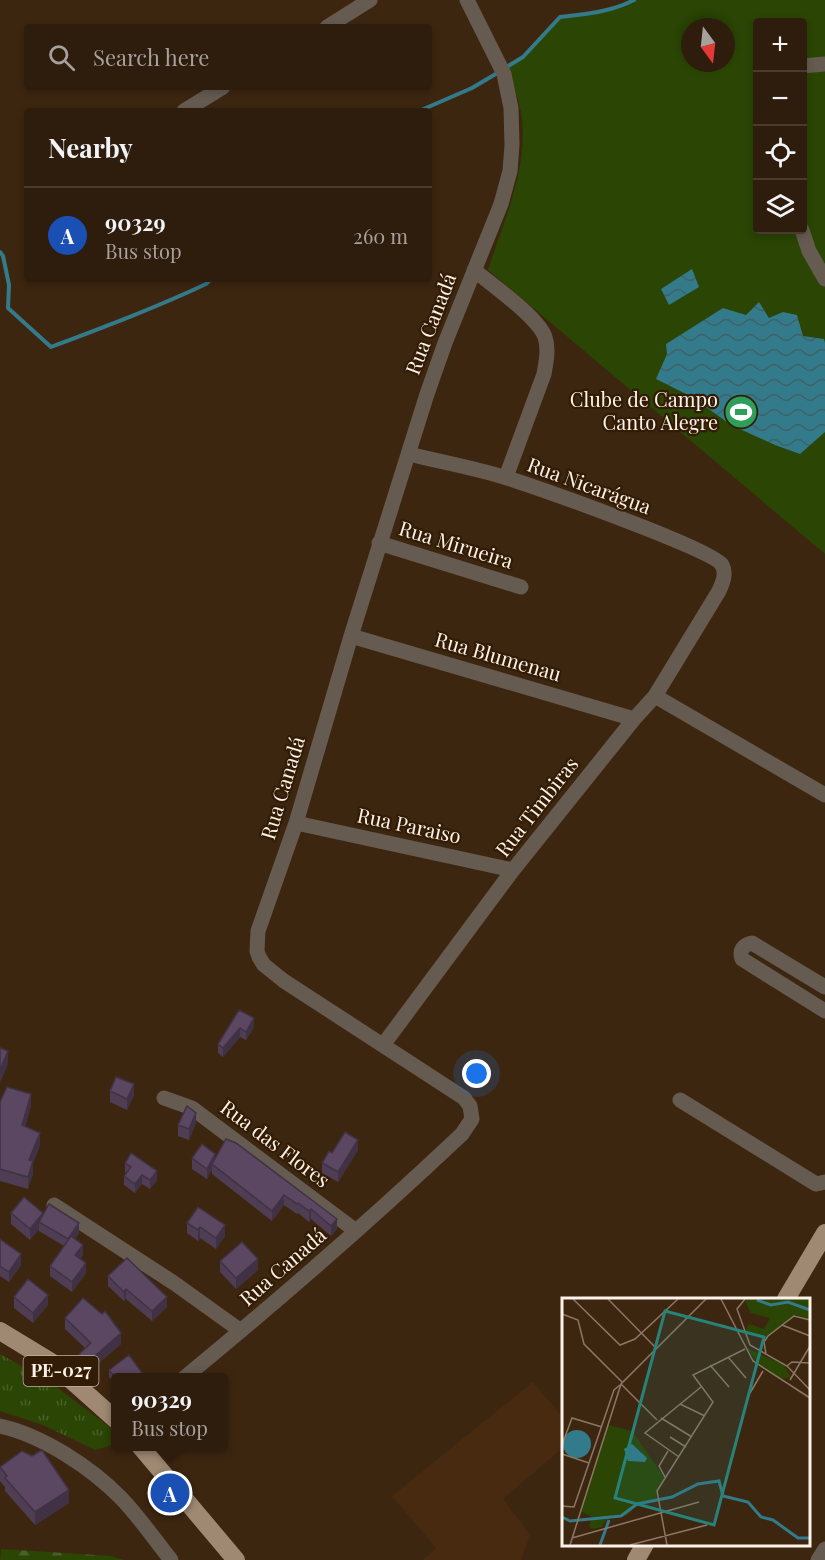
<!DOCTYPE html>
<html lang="en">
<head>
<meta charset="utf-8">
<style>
  body { margin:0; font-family:"Playfair Display",serif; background:#3a291a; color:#f1f3f6 }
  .controls { position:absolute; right:18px; top:18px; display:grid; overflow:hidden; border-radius:6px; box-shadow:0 3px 9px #0003 }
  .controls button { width:54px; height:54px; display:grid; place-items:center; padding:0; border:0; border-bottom:2px solid #493a2d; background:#2e1c0c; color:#f1f3f6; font:30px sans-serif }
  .compass { position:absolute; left:681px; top:18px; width:54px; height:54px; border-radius:50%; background:#2e1c0c; box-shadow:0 3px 9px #0003; rotate:165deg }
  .you { position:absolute; left:477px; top:1074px; width:21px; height:21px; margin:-15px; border:4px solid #fff; border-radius:50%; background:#1a73e8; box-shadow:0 0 0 9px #1a73e833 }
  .badge { display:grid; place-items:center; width:39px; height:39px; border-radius:50%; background:#db2777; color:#fff; font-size:20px; font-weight:700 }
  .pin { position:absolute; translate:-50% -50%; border:3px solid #fff; box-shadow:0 2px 6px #0006 }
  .popup { position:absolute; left:111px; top:1373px; width:117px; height:78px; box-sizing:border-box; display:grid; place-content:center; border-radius:6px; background:#2e1c0c; filter:drop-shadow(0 2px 4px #0005); font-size:20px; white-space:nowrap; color:#a7a19d }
  .popup b { font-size:22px; color:#f1f3f6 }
  .popup::after { content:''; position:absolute; left:50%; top:100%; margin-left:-12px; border:12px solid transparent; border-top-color:#2e1c0c }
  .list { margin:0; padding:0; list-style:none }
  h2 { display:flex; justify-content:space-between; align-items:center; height:78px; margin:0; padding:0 24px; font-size:26px }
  h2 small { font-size:20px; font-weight:400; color:#a7a19d }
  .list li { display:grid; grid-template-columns:39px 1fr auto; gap:18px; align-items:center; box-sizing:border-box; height:96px; padding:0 24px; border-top:2px solid #493a2d }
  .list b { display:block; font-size:22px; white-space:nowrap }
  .list p { margin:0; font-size:20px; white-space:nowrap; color:#a7a19d }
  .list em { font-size:20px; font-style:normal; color:#a7a19d }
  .icon { flex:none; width:33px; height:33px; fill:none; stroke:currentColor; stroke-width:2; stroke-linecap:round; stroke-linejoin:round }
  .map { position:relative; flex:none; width:825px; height:1560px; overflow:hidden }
  .search { position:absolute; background:#2e1c0c; box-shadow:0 3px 9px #0003; left:24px; top:24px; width:408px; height:66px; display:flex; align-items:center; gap:15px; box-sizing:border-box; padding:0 21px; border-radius:6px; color:#a7a19d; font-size:22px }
  .panel { position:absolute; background:#2e1c0c; box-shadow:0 3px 9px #0003; left:24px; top:108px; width:408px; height:174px; border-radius:6px }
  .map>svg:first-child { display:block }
  .built { fill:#472a0f }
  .grass { fill:url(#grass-tufts) }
  .forest { fill:url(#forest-firs) }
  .pitch { fill:#2a4504; fill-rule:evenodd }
  .water { fill:url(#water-waves) }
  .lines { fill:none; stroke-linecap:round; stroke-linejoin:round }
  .stream { stroke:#337a8a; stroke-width:4 }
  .minor { stroke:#665b50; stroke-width:15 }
  .major { stroke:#9f8973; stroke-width:18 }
  .wall { fill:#4e3d53 }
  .shaded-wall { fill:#403244 }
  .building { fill:#5b4761; stroke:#403244; stroke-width:1.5 }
  .labels { text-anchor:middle; stroke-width:4.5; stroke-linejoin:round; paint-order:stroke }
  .shield { fill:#321c06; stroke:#c1b1a4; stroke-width:1.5 }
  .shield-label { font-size:18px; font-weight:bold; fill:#fef1e7 }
  .street-label { font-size:20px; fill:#fef1e7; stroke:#321c06 }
  .poi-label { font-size:20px; fill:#fef1e7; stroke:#321c06; text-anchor:end }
  .inset-river { fill:none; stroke:#337a8a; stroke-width:3 }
  .inset-road { fill:none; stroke:#8a7766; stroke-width:1.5 }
  .view { fill:#27827a; fill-opacity:0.15; stroke:#27827a; stroke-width:3 }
  .inset-edge { fill:none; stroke:#fef1e7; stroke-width:3 }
</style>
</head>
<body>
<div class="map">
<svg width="825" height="1560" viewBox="0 0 825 1560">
  <defs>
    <pattern id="grass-tufts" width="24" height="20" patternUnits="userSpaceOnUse" patternTransform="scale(1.5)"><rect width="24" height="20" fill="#2a4504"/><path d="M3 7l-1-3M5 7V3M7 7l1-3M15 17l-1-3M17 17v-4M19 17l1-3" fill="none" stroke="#4a6029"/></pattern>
    <pattern id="forest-firs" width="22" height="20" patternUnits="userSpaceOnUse" patternTransform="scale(1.5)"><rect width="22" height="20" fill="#2a4504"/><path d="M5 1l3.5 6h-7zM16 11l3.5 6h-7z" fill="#4a6029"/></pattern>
    <pattern id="water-waves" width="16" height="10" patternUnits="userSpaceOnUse" patternTransform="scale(1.5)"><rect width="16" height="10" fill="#337a8a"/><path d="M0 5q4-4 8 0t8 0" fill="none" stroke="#406168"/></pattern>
  </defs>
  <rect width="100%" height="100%" fill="#3d2610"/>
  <path class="built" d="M533 1382 564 1419V1447L503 1499 530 1535 521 1560H423L436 1548 392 1496Z"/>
  <path class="grass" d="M0 1354 50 1382 116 1432V1444L95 1450 43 1425 0 1411Z"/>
  <path class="forest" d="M1 1549 111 1556 124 1560H0Z"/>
  <path class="pitch" d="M634 0H825V554L488 270C504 220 530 165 521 112 518 97 512 82 507 67L523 57 560 17C586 14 611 12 634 0ZM758 22H802V230H758ZM690 27H726V63H690Z"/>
  <path class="water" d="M692 269 699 287 669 305 661 289Z
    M759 302 769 318 783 312 797 315 803 336 824 339 825 343V432L800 454 775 445 731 425 692 397 656 379 667 354 666 344 723 308 746 315Z"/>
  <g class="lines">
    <path class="stream" d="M505 68 523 57 560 17C586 14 611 12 634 0
      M419 111 472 88 499 72
      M0 252 3 256 9 285 8 308 51 347C104 327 155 308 206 284L211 279"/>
    <path class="minor" d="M327 27 370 0
      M802 66 825 64
      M184 111 223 87
      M802 230 809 251 825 279
      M474 270C492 285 538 317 545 337 549 350 546 362 544 374L506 477
      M379 543 521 587
      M351 636 634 719
      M655 696 825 795
      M296 823 513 870
      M825 987 752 943C743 945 739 950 742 959L825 1011
      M383 1045 513 870 634 719 655 696 719 591C722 584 727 574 722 565 713 549 535 487 507 478 475 468 441 462 409 454
      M164 1098 192 1108 356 1231
      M680 1100 816 1184 825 1182
      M54 1205 174 1283 241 1331
      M184 1378C279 1300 373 1218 462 1134L472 1119 470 1106 464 1098 284 981 264 965 259 957 257 951 258 931 296 823 351 636 427 394 445 343 501 204 510 171 512 145 511 108 504 74 467 0
      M0 1426C42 1435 92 1468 122 1499 140 1518 155 1540 171 1560
      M818 1560 825 1549"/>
    <path class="major" d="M786 1299 825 1233
      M0 1331 51 1362 116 1420
      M140 1446 236 1560
      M636 1560 645 1544"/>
  </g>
  <path class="wall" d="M239 1010 254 1027 246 1040 240 1037 223 1057 218 1053V1044Z
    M110 1091 134 1095 127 1110 110 1102Z
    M0 1102 31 1106 25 1127 40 1145 33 1163V1173L28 1189 0 1181Z
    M196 1123 189 1140 178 1136V1125Z
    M226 1139 337 1229 331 1236 311 1219 309 1222 298 1213 297 1214 284 1205 272 1221 212 1174V1170L207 1179 192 1169V1158L215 1159Z
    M358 1150 338 1182 322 1173V1163Z
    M125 1163 157 1180 150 1189 142 1184 135 1193 124 1185V1176L126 1173 125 1172Z
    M11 1213H43L79 1233 75 1239 83 1255 80 1259 86 1273 72 1292 50 1276V1266L64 1246 39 1231V1229L30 1240 11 1224Z
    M187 1223 225 1236 216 1249 200 1238 198 1241 187 1233Z
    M0 1239 21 1265 9 1282 0 1276Z
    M220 1261 258 1270 236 1289 220 1272Z
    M108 1276 167 1307 152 1321 126 1299 124 1301 108 1286Z
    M14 1297 48 1305 33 1323 14 1308Z
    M65 1318 121 1344 87 1373 79 1364V1354L85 1348 65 1329Z
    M109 1370 116 1377V1385L109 1377Z
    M32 1456 69 1503 35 1525 5 1491V1487L0 1481V1467Z"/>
  <path class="shaded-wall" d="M254 1018V1027L246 1040V1032Z
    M240 1028V1037L223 1057V1048Z
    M8 1051V1064L0 1083V1070Z
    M134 1084V1095L127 1110V1099Z
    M31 1094V1106L22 1137V1125Z
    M196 1113V1123L189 1140V1129Z
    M40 1133V1145L33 1163V1173L28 1189 29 1160Z
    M358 1140V1150L338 1182V1172Z
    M215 1154V1165L212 1164V1170L207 1179V1169Z
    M157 1171V1180L150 1189V1180Z
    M142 1175V1184L135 1193V1184Z
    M284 1195V1205L272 1221V1211Z
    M311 1209V1219L309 1222V1211Z
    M43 1213 39 1222V1229L30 1240V1229Z
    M337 1219V1229L331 1236V1226Z
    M79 1223V1233L68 1249V1239Z
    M225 1225V1236L216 1249V1238Z
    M200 1227V1238L198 1241V1230Z
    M83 1245V1255L75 1265V1255Z
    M21 1254V1265L9 1282V1272Z
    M258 1259V1270L236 1289V1278Z
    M86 1263V1273L72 1292V1282Z
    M126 1289V1299L124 1301V1292Z
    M48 1295V1305L33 1323V1313Z
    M167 1297V1307L152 1321V1311Z
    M121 1333V1344L87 1373V1363Z
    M69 1490V1503L35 1525V1512Z"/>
  <path class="building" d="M239 1010 254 1018 246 1032 240 1028 223 1048 218 1044Z
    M0 1048 8 1051 0 1070Z
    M116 1077 134 1084 127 1099 110 1091Z
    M7 1087 31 1094 22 1125 40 1133 29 1160 33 1161 28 1177 0 1169V1102Z
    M187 1106 196 1113 189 1129 178 1125Z
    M345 1132 358 1140 338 1172 322 1163 329 1151 332 1153Z
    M226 1139 236 1143 337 1219 331 1226 311 1209 309 1211 298 1203 297 1204 284 1195 272 1211 212 1164Z
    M202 1144 215 1154 207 1169 192 1158Z
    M131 1153 157 1171 150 1180 142 1175 135 1184 124 1176 131 1167 125 1163Z
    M24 1197 43 1213 30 1229 11 1213Z
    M49 1204 79 1223 68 1239 39 1222Z
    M198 1207 225 1225 216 1238 200 1227 198 1230 187 1223Z
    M71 1236 83 1245 75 1255 86 1263 72 1282 50 1266Z
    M0 1239 21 1254 9 1272 0 1266Z
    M242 1242 258 1259 236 1278 220 1261Z
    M127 1258 167 1297 152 1311 126 1289 124 1292 108 1276Z
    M28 1279 48 1295 33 1313 14 1297Z
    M83 1298 102 1314 105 1311 121 1333 87 1363 79 1354 91 1343 65 1318Z
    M129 1355 145 1377 116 1378 109 1370Z
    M42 1450 69 1490 35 1512 5 1478 7 1476 0 1467 22 1451 32 1456Z"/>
  <defs>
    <g id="stadium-disc" transform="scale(1.725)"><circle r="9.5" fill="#2e9e5b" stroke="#321c06"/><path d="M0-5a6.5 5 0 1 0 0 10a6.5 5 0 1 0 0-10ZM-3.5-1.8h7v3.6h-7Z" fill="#fff"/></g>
  </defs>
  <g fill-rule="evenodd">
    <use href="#stadium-disc" x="741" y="412"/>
  </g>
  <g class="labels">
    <rect class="shield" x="23.5" y="1356" width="75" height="30" rx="4.5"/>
    <g class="shield-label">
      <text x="61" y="1377">PE-027</text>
    </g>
    <g class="street-label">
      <text transform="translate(431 324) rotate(-69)" y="7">Rua Canadá</text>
      <text transform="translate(589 486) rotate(20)" y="7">Rua Nicarágua</text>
      <text transform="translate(456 545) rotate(17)" y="7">Rua Mirueira</text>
      <text transform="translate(498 657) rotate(16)" y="7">Rua Blumenau</text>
      <text transform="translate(283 788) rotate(-73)" y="7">Rua Canadá</text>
      <text transform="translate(537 807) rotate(-52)" y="7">Rua Timbiras</text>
      <text transform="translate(409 826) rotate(12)" y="7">Rua Paraiso</text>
      <text transform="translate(275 1144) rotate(37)" y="7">Rua das Flores</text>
      <text transform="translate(283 1267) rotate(-41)" y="7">Rua Canadá</text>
    </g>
    <g class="poi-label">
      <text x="718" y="407">Clube de Campo<tspan x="718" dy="23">Canto Alegre</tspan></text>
    </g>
  </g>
  <g transform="translate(562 1298)">
    <rect width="248" height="248" fill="#3d2610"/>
    <path d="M183 49 222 67 229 79 220 81 201 70Z" fill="#2a4504"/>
    <path d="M186 1H247V21L234 17 201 41 184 33 187 26 202 31 208 20 189 15 183 3Z" fill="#2a4504"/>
    <path d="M46 127 70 133 102 179 93 202 75 206 67 216 44 222 40 229 30 231 27 228 30 219 18 213Z" fill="#2a4504"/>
    <path d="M1 146a14 14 0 1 1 28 0a14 14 0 1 1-28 0ZM70 146 85 160 83 164 66 163 62 151Z" fill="#337a8a"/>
    <path class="inset-river" d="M195 2 209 7 226 4 248 12M0 219 8 223 59 218 75 206 110 199 136 186 157 183 161 198 186 204 199 219 211 222 236 240H248M38 247 47 222"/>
    <path class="inset-road" d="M11 1 58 47 73 41 116 1M46 1 94 50M159 1 191 63 248 100M183 1 175 11 188 47 225 68 248 92M0 16 16 22 22 46 60 84M220 27 248 38M204 56 202 44 206 38 232 18 248 22M166 59 184 80M148 67 167 89M225 68 230 64 248 65M228 82 248 48M59 86 95 122M188 95 201 73M118 106 143 118M99 120 130 139M108 139 124 149M0 147 10 120 40 129M0 156 27 165M117 159 83 135 139 89M103 179 97 168 106 153M0 208 12 209 52 92 58 87M10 240 137 204M8 247 59 86 144 1M68 247 145 227M105 247 95 193 151 104 131 77 183 51"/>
    <path class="view" d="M103 13 202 39 152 227 53 200Z"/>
    <rect width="248" height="248" class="inset-edge"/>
  </g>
</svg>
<div class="controls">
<button>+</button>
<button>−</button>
<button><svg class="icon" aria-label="locate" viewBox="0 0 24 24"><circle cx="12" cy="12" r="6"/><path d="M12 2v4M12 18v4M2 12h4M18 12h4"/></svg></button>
<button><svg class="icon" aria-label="layers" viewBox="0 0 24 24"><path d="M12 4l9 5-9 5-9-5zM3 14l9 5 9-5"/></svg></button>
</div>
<svg class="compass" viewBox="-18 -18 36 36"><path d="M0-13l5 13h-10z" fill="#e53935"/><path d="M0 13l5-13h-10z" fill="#a7a19d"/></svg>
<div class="you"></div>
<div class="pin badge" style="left:170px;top:1493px;background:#1a4fb4">A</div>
<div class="popup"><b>90329</b>Bus stop</div>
<div class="search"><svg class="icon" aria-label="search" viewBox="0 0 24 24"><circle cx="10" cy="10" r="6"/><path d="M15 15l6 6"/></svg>Search here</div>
<section class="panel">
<h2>Nearby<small></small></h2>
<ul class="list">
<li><span class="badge" style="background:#1a4fb4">A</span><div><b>90329</b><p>Bus stop</p></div><em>260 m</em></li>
</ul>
</section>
</div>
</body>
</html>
